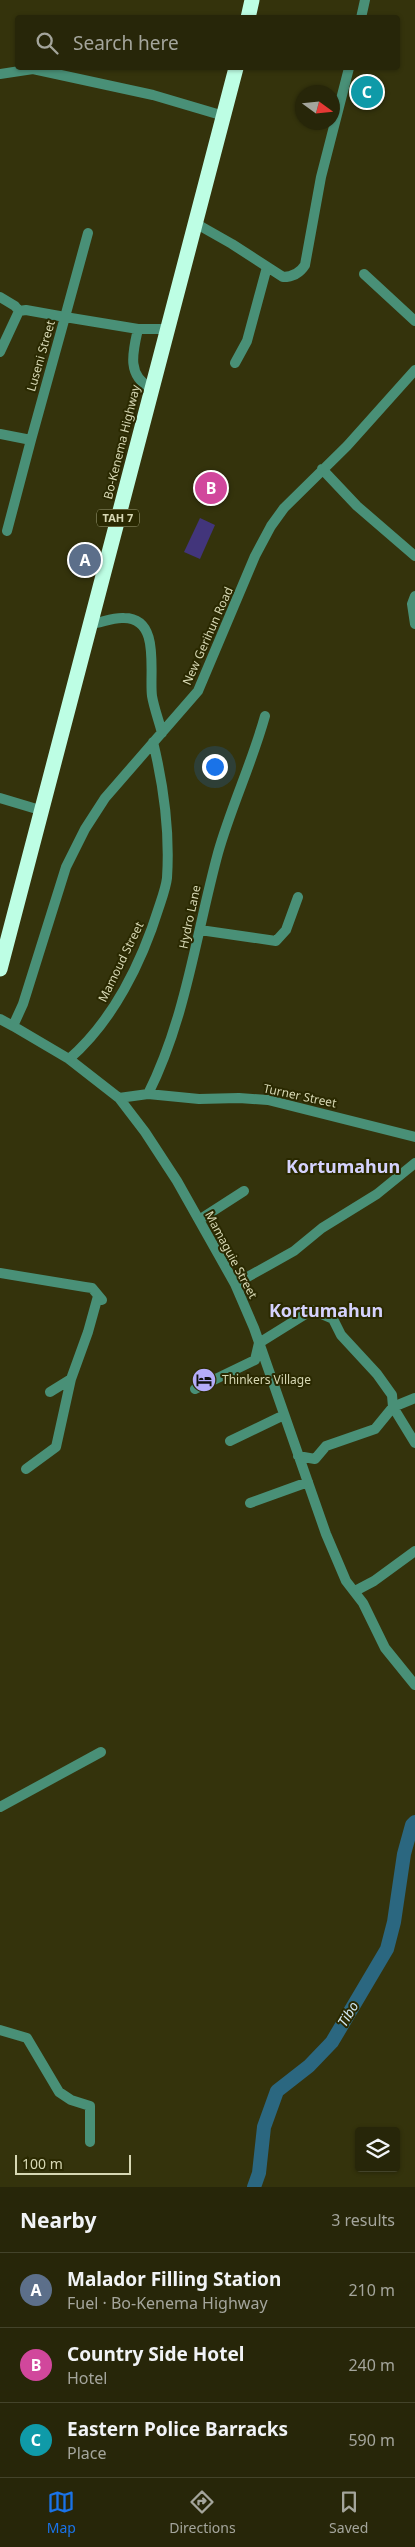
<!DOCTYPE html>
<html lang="en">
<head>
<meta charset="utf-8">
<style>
  body { margin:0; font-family:"Noto Sans",sans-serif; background:#333217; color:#f1f3f6 }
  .controls { position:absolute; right:15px; bottom:15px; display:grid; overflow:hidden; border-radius:5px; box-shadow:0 1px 4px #0004 }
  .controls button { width:45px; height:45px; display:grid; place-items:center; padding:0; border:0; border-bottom:1px solid #43432a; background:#272609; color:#f1f3f6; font:25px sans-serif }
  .compass { position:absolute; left:295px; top:85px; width:45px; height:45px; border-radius:50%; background:#272609; box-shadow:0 1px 4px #0004; rotate:105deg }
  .scale { position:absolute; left:15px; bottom:12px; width:116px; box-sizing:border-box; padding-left:5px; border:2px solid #d7d8b4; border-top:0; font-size:14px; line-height:18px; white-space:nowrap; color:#d7d8b4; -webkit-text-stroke:4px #2a2901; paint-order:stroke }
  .you { position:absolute; left:214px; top:766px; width:18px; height:18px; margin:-12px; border:4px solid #fff; border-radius:50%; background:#1a73e8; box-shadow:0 0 0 8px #1a73e833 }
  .badge { display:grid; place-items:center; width:32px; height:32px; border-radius:50%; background:#1a73e8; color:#fff; font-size:16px; font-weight:700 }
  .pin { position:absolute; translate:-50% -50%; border:2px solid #fff; box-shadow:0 1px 5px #0006 }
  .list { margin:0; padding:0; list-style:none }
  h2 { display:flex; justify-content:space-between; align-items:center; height:65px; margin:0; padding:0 20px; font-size:21px }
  h2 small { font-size:16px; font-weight:400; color:#a4a59c }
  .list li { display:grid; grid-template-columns:32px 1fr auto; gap:15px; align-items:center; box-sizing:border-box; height:75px; padding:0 20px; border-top:1px solid #43432a }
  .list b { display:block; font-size:19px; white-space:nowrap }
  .list p { margin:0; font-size:16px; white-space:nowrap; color:#a4a59c }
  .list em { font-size:16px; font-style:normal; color:#a4a59c }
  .icon { flex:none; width:28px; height:28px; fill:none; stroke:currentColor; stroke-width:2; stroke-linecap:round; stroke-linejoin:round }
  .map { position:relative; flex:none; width:415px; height:2187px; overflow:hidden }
  .search { position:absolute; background:#272609; box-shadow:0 1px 4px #0004; left:15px; right:15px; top:15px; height:55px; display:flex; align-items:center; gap:12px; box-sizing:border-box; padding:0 18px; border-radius:5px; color:#a4a59c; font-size:19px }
  .sheet { height:290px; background:#272609 }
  nav { display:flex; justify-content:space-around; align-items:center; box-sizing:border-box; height:70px; border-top:1px solid #43432a; background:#272609; font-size:14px; color:#a4a59c }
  nav a { display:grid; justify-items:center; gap:2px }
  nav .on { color:#1a73e8 }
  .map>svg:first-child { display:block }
  .green { fill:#42357b }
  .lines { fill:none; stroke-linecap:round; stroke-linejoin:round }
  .river { stroke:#2b6780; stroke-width:14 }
  .minor { stroke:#499077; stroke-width:10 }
  .highway { stroke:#bdfee4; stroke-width:15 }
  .labels { text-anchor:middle; stroke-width:4; stroke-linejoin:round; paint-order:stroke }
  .shield { fill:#2a2901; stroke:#a3a47e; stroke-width:1 }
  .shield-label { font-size:11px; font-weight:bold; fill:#d7d8b4 }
  .street-label { font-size:12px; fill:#d7d8b4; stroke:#2a2901 }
  .poi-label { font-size:12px; fill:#d7d8b4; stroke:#2a2901; text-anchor:start }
  .water-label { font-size:14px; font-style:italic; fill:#d0e8f4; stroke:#2a2901 }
  .district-label { font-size:18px; font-weight:bold; fill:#d5d2fd; stroke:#2a2901 }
</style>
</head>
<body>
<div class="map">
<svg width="415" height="2187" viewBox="0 0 415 2187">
  <rect width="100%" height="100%" fill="#34330c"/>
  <path class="green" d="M200 518 215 525 200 559 184 552Z"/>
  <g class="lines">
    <path class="river" d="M254 2187 259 2173 264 2127 277 2091 309 2066 332 2042 387 1949 394 1922 404 1854 412 1825 415 1822"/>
    <path class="minor" d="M361 18 365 0
      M0 74 33 69 153 95 224 116
      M195 223 232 244 283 277C293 277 300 273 305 265L321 177 349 68
      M364 274 415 321
      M0 297 15 306 19 311
      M138 329C133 351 126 376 151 388
      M0 352 19 311 26 310 65 317 88 233
      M235 363 247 341 267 267
      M0 434 31 440 65 317 138 329H166
      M322 469 357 506 415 556
      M7 531 31 440
      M415 596 412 604 415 624
      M90 624C101 623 113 617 124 618 161 618 149 672 152 696 154 708 159 721 162 733
      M0 798 40 810
      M200 930 276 941 286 930 298 897
      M0 1019 13 1026 23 1004 66 867 85 829 105 798 198 691 255 556 271 526 284 508 347 446 415 370
      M13 1026 69 1059 119 1098 145 1132 177 1181 235 1284 254 1328 326 1534 346 1581 363 1603 385 1648 415 1685
      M69 1059C113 1021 142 962 159 907 162 898 166 887 167 878 170 832 164 787 153 742
      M148 1094 199 1099 239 1098 268 1100 415 1137
      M119 1098 148 1094C186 1018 196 934 218 853 231 807 252 763 265 716
      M199 1220 244 1191
      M0 1273 85 1287 92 1288 102 1300
      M235 1284 294 1251 322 1228 377 1194 415 1163
      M195 1389 255 1360 259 1343 312 1310 333 1319 341 1335 377 1374 392 1395 393 1407 415 1443
      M50 1392 71 1379 88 1332 98 1296
      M230 1441 284 1415
      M298 1456 315 1459 326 1446 375 1429 393 1407 415 1398
      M26 1469 56 1447 71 1379
      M250 1503 308 1482
      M355 1591 374 1581 415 1551
      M0 1807 101 1752
      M0 2030 27 2038 59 2092 71 2100 90 2106V2142"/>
    <path class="highway" d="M248 18 252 0
      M0 969 236 68"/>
  </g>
  <defs>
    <g id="hotel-disc" transform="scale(1.25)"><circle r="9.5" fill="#b4acf9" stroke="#2a2901"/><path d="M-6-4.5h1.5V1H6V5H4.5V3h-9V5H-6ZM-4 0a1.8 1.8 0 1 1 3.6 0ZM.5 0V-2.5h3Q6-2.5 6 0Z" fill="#111"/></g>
  </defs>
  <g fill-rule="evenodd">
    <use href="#hotel-disc" x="204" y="1380"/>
  </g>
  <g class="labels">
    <rect class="shield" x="97" y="509.5" width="42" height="17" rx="4"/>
    <g class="shield-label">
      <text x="118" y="522">TAH 7</text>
    </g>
    <g class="street-label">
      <text transform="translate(41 356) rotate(-74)" y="4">Luseni Street</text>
      <text transform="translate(122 442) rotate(-76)" y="4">Bo-Kenema Highway</text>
      <text transform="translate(208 636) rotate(-66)" y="4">New Gerihun Road</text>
      <text transform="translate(190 917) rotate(-78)" y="4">Hydro Lane</text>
      <text transform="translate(121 962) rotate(-64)" y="4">Mamoud Street</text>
      <text transform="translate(300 1096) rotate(12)" y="4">Turner Street</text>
      <text transform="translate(231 1255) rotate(62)" y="4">Mamaguie Street</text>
    </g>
    <g class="poi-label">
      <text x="222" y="1384">Thinkers Village</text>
    </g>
    <g class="water-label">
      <text transform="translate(348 2014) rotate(-59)" y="5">Tibo</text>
    </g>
    <g class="district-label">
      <text x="343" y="1173">Kortumahun</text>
      <text x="326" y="1317">Kortumahun</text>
    </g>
  </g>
</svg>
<div class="controls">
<button><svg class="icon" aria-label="layers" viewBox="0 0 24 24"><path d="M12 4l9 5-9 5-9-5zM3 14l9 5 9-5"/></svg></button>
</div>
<svg class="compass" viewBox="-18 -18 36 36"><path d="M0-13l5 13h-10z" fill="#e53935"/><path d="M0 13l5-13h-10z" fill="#a4a59c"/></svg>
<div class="scale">100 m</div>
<div class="you"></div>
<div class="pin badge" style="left:85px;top:560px;background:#5c6f8a">A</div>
<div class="pin badge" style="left:211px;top:488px;background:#d1479c">B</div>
<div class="pin badge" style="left:367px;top:92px;background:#0f9aa8">C</div>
<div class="search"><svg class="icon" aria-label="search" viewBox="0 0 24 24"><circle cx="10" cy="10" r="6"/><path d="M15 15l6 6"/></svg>Search here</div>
</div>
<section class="sheet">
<h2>Nearby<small>3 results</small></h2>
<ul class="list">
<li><span class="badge" style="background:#5c6f8a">A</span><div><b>Malador Filling Station</b><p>Fuel · Bo-Kenema Highway</p></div><em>210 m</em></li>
<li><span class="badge" style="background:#d1479c">B</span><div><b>Country Side Hotel</b><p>Hotel</p></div><em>240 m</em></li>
<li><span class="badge" style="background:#0f9aa8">C</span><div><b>Eastern Police Barracks</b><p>Place</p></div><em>590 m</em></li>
</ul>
</section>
<nav>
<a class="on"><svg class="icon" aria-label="map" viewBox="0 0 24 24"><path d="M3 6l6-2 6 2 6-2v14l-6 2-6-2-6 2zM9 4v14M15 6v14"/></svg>Map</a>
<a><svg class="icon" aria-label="directions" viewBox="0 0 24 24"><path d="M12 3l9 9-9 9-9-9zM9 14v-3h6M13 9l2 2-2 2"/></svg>Directions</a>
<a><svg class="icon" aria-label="saved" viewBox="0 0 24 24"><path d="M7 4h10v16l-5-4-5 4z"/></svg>Saved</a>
</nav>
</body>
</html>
